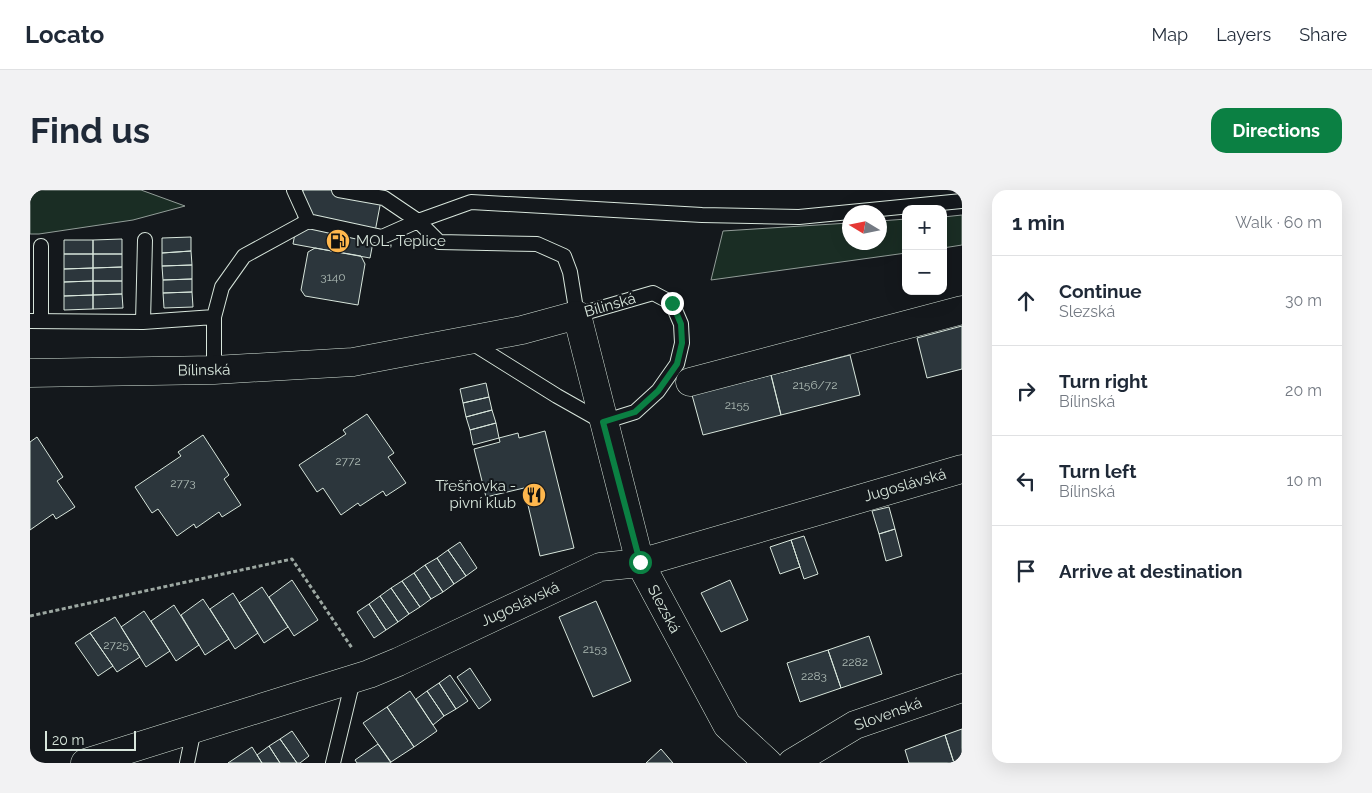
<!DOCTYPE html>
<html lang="en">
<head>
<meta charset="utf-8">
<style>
  body { margin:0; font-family:Raleway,sans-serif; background:#f2f2f3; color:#1f2937 }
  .controls { position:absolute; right:15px; top:15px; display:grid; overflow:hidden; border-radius:10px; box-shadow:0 5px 20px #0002 }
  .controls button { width:45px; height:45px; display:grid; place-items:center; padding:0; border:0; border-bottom:1px solid #e0e1e3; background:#fff; color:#1f2937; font:25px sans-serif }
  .compass { position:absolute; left:812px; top:15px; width:45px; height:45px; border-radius:50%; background:#fff; box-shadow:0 5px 20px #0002; rotate:280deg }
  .scale { position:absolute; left:15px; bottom:12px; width:91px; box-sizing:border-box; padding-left:5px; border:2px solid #d8e6dc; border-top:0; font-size:14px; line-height:18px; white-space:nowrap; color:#d8e6dc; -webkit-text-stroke:4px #14181c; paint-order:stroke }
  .stop { position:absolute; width:15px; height:15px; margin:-11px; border:4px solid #0b8043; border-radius:50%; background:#fff }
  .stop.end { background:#0b8043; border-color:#fff; box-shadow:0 1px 5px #0008 }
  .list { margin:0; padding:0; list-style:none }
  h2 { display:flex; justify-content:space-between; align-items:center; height:65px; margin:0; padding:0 20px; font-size:21px }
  h2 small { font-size:16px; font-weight:400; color:#747a83 }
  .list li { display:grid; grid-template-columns:32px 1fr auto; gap:15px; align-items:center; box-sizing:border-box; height:90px; padding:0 20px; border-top:1px solid #e0e1e3 }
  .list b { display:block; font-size:19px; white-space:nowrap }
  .list p { margin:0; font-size:16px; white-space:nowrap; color:#747a83 }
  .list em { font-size:16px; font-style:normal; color:#747a83 }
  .icon { flex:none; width:28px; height:28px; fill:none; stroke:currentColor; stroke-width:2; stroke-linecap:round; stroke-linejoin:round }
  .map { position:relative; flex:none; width:932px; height:573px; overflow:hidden; border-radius:15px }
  header { display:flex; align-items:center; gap:30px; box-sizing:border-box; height:70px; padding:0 25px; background:#fff; border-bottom:1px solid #e0e1e3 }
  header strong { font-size:24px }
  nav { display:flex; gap:28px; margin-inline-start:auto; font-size:18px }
  .intro { display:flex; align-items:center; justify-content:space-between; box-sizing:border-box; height:120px; padding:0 30px }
  h1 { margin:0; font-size:35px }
  .button { padding:12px 22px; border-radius:15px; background:#0b8043; color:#fff; font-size:18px; font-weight:700 }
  main { display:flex; gap:30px; padding:0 30px }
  aside { flex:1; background:#fff; border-radius:15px; box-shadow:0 5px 20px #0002 }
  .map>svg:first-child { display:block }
  .green { fill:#1a2d24; stroke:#939e99 }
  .building { fill:#2c363c; stroke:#d8e6dc }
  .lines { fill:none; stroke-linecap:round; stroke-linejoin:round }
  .service-casing { stroke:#d8e6dc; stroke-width:16 }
  .minor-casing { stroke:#d8e6dc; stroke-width:29 }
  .path { stroke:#9da8a2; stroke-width:3; stroke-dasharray:4 2.5; stroke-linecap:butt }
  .service { stroke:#14181c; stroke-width:14 }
  .minor { stroke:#14181c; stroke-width:28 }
  .route { stroke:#0b8043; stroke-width:6 }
  .labels { text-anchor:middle; stroke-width:4; stroke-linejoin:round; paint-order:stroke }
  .number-label { font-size:12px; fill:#adbab4 }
  .poi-label { font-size:15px; fill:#d8e6dc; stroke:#14181c; text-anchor:start }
  .street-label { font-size:15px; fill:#d8e6dc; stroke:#14181c }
</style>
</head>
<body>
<header>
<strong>Locato</strong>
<nav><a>Map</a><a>Layers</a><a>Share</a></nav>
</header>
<div class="intro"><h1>Find us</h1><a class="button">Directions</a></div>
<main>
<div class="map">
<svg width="932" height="573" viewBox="0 0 932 573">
  <rect width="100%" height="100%" fill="#14181c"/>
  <path class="green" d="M0 0H111L155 16 103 30 9 44H0Z
    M932 25V55L913 58V27Z
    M876 29V63L681 90 693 41 819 33V52H849L850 31Z"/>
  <path class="building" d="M273 0H353L340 68 263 54Z
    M161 47V61L132 63V48Z
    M92 49V64H63V50Z
    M34 50H63V64H34Z
    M285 58 331 66 335 74 328 115 275 106 271 100 278 62Z
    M161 61 162 75 132 76V63Z
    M34 64H63V78L34 79Z
    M63 64H92V77L63 78Z
    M162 75V89L133 90 132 76Z
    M92 77V91H63V78Z
    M63 78V91L34 92V79Z
    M162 89V102L133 103V90Z
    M63 91H92V104L63 105Z
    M63 91V105L34 106V92Z
    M162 102 163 117 134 118 133 103Z
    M92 104 93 118 63 119V105Z
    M63 105V119L34 120V106Z
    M932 136V179L897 188 887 148Z
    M820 165 830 205 751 225 741 185Z
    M741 185 751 225 673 245 662 205Z
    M456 193 459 207 433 213 430 199Z
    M459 207 462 220 436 227 433 213Z
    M462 220 466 233 440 240 436 227Z
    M337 224 364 263 358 267 376 293 356 306 353 301 330 316 328 313 311 325 293 298 287 302 269 275 316 244 313 240Z
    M466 233 469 248 443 255 440 240Z
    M515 241 544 358 510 366 494 298 456 307 444 259 470 252 469 248 488 243 489 248Z
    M173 245 199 285 194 289 211 315 192 327 189 322 166 338 164 334 147 346 128 319 122 323 105 297 151 266 148 262Z
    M7 247 33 287 27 291 45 317 26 329 23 324 0 340V252Z
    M859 317 865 339 849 344 842 321Z
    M865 339 872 366 856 371 849 344Z
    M774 346 788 384 774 389 761 350Z
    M761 350 770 377 750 384 740 357Z
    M430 352 447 378 436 386 418 360Z
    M418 360 436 386 424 394 407 368Z
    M407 368 424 394 413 402 395 375Z
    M395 375 413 402 401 409 384 383Z
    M384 383 401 409 390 417 372 391Z
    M262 390 288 430 264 446 239 407Z
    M700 390 718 430 691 442 671 403Z
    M372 391 390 417 379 424 361 398Z
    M232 397 258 437 234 453 209 413Z
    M361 398 379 424 368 432 350 406Z
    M203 403 228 443 205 459 180 419Z
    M350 406 368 432 356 440 339 414Z
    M173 409 199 449 175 465 151 425Z
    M566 411 601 491 563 507 529 427Z
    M339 414 356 440 344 448 327 422Z
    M144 415 169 455 146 471 121 431Z
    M114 421 140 461 116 477 91 437Z
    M85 427 110 467 87 482 60 443Z
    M60 443 83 476 68 486 45 453Z
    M839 446 852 484 811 498 798 460Z
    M798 460 811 498 770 512 757 473Z
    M440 478 461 510 449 519 427 487Z
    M420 485 438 511 426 519 409 493Z
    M409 493 426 519 414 526 397 501Z
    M380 501 407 541 384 557 357 517Z
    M397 501 414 526 403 535 386 509Z
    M357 517 384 557 361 572 333 533Z
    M932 539V573H924L915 545Z
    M262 541 279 566 270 573H267L250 549Z
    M915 545 924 573H879L875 560Z
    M250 549 267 573H250L239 556Z
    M348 554 361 573H327L325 570Z
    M239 556 250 573H232L227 565Z
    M222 557 232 573H198Z
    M631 559 643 573H616Z"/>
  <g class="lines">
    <g class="service-casing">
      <path id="service" d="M264 0 278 31 352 47 388 31 409 52 507 54 534 66 540 82 547 125 623 103 642 113 651 134 652 153 647 174 628 201 605 222 573 232 527 206 439 151
        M309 0 354 8 388 31 441 12 672 25 769 27 932 11
        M11 56V131
        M0 131 113 132 184 127
        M113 132 115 50
        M184 180V127L192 97 214 66 278 31
        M157 573 164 539
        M303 573 323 490"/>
    </g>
    <g class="minor-casing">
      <path id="minor" d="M0 183 184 180 323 172 492 140 547 125 610 373 697 535 738 573
        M660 192 932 120
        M55 573 339 484 368 472 570 377 610 373 932 279
        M762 573 825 535 932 498"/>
    </g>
    <path class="path" d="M0 426 262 369 322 458"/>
    <use href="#service" class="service"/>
    <use href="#minor" class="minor"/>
  </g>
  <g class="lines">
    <path class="route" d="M610 372 573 232 605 222 628 201 647 174 652 153 651 134 642 113"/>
  </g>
  <defs>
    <g id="fuel-disc" transform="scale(1.25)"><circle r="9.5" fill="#ffb74d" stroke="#14181c"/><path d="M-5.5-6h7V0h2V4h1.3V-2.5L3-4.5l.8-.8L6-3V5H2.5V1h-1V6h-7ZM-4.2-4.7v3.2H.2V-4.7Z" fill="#111"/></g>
    <g id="restaurant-disc" transform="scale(1.25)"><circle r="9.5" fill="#ffb74d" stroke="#14181c"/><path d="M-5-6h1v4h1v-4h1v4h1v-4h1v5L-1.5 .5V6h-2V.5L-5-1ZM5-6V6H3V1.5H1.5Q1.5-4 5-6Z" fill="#111"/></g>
  </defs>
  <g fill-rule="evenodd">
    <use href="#fuel-disc" x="308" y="51"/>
    <use href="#restaurant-disc" x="504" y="305"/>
  </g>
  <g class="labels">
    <g class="number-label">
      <text x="303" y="91">3140</text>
      <text x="785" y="199">2156/72</text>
      <text x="707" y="219">2155</text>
      <text x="318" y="275">2772</text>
      <text x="153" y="297">2773</text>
      <text x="86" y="459">2725</text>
      <text x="565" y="463">2153</text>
      <text x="825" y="476">2282</text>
      <text x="784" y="490">2283</text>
    </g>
    <g class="poi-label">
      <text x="326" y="56">MOL, Teplice</text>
      <text x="486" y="301" text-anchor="end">Třešňovka -<tspan x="486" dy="17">pivní klub</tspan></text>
    </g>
    <g class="street-label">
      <text transform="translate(580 115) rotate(-16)" y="5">Bílinská</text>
      <text transform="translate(174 180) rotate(-1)" y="5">Bílinská</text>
      <text transform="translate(875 295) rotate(-16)" y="5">Jugoslávská</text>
      <text transform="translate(490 414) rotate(-25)" y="5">Jugoslávská</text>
      <text transform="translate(634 419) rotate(62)" y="5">Slezská</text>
      <text transform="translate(858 524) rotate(-20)" y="5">Slovenská</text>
    </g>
  </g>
</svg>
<div class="controls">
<button>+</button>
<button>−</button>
</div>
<svg class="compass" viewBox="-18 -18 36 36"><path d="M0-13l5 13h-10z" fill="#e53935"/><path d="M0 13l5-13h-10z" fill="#747a83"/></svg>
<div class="scale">20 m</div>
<div class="stop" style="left:610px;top:372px"></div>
<div class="stop end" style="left:642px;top:113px"></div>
</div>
<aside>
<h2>1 min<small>Walk · 60 m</small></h2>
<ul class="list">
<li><svg class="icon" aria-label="ahead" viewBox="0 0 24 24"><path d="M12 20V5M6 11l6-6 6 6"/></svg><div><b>Continue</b><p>Slezská</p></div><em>30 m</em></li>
<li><svg class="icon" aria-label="right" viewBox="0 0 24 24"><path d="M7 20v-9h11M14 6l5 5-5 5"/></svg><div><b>Turn right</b><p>Bílinská</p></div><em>20 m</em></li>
<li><svg class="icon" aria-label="left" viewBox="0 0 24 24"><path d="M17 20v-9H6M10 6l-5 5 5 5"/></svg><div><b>Turn left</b><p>Bílinská</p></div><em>10 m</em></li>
<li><svg class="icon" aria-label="arrive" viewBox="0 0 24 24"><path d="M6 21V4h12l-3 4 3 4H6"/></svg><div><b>Arrive at destination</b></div></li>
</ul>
</aside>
</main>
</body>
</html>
